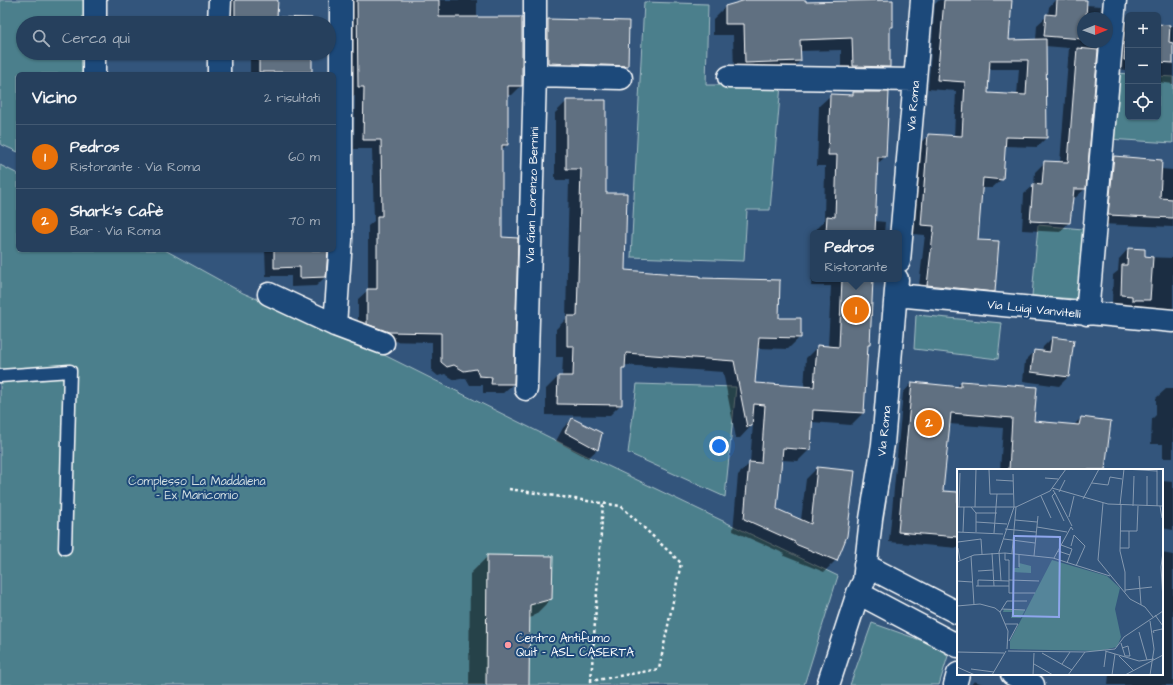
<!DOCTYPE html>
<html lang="it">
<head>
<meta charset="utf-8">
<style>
  body { margin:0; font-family:"Architects Daughter",sans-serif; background:#2e4763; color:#f1f3f6 }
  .controls { position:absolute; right:12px; top:12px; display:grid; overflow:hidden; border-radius:6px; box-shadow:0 1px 3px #0004 }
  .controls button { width:36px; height:36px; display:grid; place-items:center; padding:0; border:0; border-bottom:1px solid #425972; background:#26405d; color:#f1f3f6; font:20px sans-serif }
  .compass { position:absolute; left:1077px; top:12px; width:36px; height:36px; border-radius:50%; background:#26405d; box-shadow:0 1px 3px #0004; rotate:89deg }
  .you { position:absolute; left:719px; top:446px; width:14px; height:14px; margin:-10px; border:3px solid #fff; border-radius:50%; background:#1a73e8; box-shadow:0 0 0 6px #1a73e833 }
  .badge { display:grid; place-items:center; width:26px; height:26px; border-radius:50%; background:#ff9aa2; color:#fff; font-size:13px; font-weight:700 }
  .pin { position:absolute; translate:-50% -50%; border:2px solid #fff; box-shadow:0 1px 4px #0006 }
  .popup { position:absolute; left:810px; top:230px; width:92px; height:52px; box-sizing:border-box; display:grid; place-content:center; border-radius:6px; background:#26405d; filter:drop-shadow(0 1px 3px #0005); font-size:13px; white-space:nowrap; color:#a4afbc }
  .popup b { font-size:15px; color:#f1f3f6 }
  .popup::after { content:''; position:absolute; left:50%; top:100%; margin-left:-8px; border:8px solid transparent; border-top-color:#26405d }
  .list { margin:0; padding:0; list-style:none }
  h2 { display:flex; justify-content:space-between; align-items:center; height:52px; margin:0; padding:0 16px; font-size:17px }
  h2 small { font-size:13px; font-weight:400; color:#a4afbc }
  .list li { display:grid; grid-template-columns:26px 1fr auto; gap:12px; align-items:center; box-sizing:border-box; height:64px; padding:0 16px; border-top:1px solid #425972 }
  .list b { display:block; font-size:15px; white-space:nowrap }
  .list p { margin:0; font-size:13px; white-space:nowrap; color:#a4afbc }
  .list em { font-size:13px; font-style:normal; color:#a4afbc }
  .icon { flex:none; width:22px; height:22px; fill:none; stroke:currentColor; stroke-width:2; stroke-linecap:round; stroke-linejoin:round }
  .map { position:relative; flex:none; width:1173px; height:685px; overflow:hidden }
  .search { position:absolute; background:#26405d; box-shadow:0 1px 3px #0004; left:16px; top:16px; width:320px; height:44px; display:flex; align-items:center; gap:10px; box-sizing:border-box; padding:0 14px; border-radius:22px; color:#a4afbc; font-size:15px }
  .panel { position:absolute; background:#26405d; box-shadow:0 1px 3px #0004; left:16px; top:72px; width:320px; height:180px; border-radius:6px }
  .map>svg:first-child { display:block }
  .green { fill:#4c7f8c; stroke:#a6bfc6 }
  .shadow { fill:#0007; fill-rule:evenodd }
  .building { fill:#617081; stroke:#fff; fill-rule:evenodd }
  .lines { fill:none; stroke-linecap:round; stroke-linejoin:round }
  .lane-casing { stroke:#fff; stroke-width:15 }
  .street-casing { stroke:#fff; stroke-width:25 }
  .path { stroke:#fff; stroke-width:2.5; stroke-dasharray:3 3; stroke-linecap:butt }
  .lane { stroke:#1f4a7a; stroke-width:12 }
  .street { stroke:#1f4a7a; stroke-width:22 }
  .poi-dot { fill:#ff9aa2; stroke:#1f4a7a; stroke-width:1.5 }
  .labels { text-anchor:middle; stroke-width:4; stroke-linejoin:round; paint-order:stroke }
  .street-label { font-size:12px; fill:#fff; stroke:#1f4a7a }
  .park-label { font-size:12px; fill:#d2dfe2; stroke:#1f4a7a }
  .poi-label { font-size:12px; fill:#fff; stroke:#1f4a7a; text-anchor:start }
  .inset-road { fill:none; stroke:#8599b0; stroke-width:1 }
  .view { fill:#8ea6ec; fill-opacity:0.15; stroke:#8ea6ec; stroke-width:2 }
  .inset-edge { fill:none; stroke:#fff; stroke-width:2 }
</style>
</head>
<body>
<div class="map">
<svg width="1173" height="685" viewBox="0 0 1173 685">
  <rect width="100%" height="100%" fill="#33557c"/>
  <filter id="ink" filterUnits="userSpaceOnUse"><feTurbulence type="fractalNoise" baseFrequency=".025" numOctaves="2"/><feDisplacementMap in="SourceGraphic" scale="8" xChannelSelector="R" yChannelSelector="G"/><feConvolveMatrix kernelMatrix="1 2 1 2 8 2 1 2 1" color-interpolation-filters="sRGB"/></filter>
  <g filter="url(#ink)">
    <path class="green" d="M0 0H89V23H23V53H88L87 74H18V152L0 144Z
      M644 2 708 4 706 85H781L770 210H747L744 261 631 257Z
      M1118 73 1128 74V117H1158V76L1173 77V143L1108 139Z
      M0 165 18 174V250H165L243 293 354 340 585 455 838 576 804 685H0Z
      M1038 225 1083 229 1077 299 1032 296Z
      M916 315 1002 323 998 359 914 349Z
      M637 384 736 387 725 497 628 453Z
      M872 623 940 647 948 656 939 685H850Z"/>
    <path class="shadow" d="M226 0H277L276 18 311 23H226Z
      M354 0H477V18L521 86 512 95H507V145L501 150V238L513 384 503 393H483V385H470L466 378 455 380 445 374 438 376 432 371V342L379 341 358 333V299L368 290V226L374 221 372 149H354L355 96H349L348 5Z
      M749 0H805V3L892 0V27L889 30V67L877 78H841V50L799 51 800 61 788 73 734 74 733 35H713V19L725 7Z
      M939 0H1011L1008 41 1036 40 1037 25 1048 15 1049 7 1055 0H1086V5L1101 6 1100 18H1083V42H1098L1085 189 1075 198H1072L1069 222 1060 232 1022 230 1024 194 1034 185 1035 172 1045 162 1060 163 1069 48 1045 46 1046 138 1037 147 1004 146 1002 179 992 188H981L977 240 994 291 985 301 918 294 925 235 913 234 919 144 929 135 954 137 956 91 928 89 935 4ZM989 69H1019L1017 95 987 94Z
      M548 20 628 22 627 65 617 74 539 72V29Z
      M1126 22 1128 23V70L1113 69 1117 32Z
      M1158 25 1173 26V84L1158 82Z
      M250 53H311V72L308 74H250Z
      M853 93 885 157 876 165 875 221 885 222 884 233H816V229L824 221 825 166H817L819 106 831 95 850 96Z
      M567 101 605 194 624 271 698 279 778 319 800 337 788 349 757 348 754 384 804 388 806 358 818 346 828 347 831 286H811L813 266V279H877L872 284 869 345 867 346 863 413 851 425 812 422 810 449 798 461 781 460 776 509 801 520 806 479 817 468 836 560 824 572 784 556 785 554 733 531 738 475 750 463 753 424 740 438H736L723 372 624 365 621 371V404L609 416 546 415V389L558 377H562L563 357H556V329L566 319 569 180H555V113Z
      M1114 157 1161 169 1173 170V227L1100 224 1105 166Z
      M1128 249 1144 257 1173 258V317L1123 309V305L1112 304 1113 275 1118 271 1119 259Z
      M265 250H326L325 277 316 286 291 287V276H266Z
      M1052 338 1068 377 1059 386 1023 381 1025 361 1035 351 1042 352 1043 347Z
      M961 382 1033 422 1073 426 1081 418 1104 470H1000L1003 428 949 424 942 491 958 493V548L889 542 903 393 912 383 956 388Z
      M1166 389H1173V458H1163V444H1151L1152 419 1156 415V398Z
      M572 419 598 449 588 458 556 441 563 428Z
      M1162 481 1173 482V530L1162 528Z
      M1162 553 1173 555V685H1108L1109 674H1162Z
      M488 556 551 599 533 617 529 618 528 685H469L470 574Z
      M974 681 986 685H971Z"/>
    <path class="building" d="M235 0H278L277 17 312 18V23H259V18H235Z
      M357 0H439V17H522V86H508V145H502V237L518 238 514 384H491L492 377 479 376 476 369 464 371 454 365 447 367 441 362V333L389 332 367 324V289H377V216H382L381 140H363L364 87H358Z
      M746 0H806V2L893 0V27H890V67L853 66 852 38 800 40 801 61 745 63 744 24H725V6Z
      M944 0H1012L1009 40 1046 39 1047 138 1006 137 1003 180 983 178 978 240 999 241 995 292 927 285 934 226 921 225 928 134 962 136 965 82 937 80ZM990 60H1028L1026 95 988 93Z
      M1057 0H1087L1086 18H1083V39L1044 36 1046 14 1056 15Z
      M548 19 629 21 628 66 548 63Z
      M1127 21 1128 22V60H1124Z
      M1158 24 1170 25 1169 42 1173 43V63L1158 62Z
      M1077 48 1098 50 1086 189H1074L1070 223 1030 221 1033 184 1042 185 1044 161 1068 162Z
      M259 53H312V72H259Z
      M853 92H889L886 157H878L875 233H826L827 216 835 217 837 155H828L830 94 853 95Z
      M566 100H606V193H627L625 270 700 276V278L780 280 779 318H801V338L759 337 755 383 814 387 817 345 839 347 842 279H873L870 345H868L864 413 813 410 811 450 783 448 777 509 811 524 817 467 855 471 847 536 837 561 795 544V542L744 519 749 462 761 463 765 405 754 404 752 426 747 427 734 361 626 353 625 368H622V405L557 404 558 376H573L574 346H567V316H577L581 169H566Z
      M1114 156 1162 160 1160 198 1173 199V218L1108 215Z
      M1128 248 1145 249V256L1153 257 1150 300H1132V296L1121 295 1122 265H1127Z
      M274 250H328L326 277 300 278V267L274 268Z
      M1052 337 1074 340 1069 377 1031 372 1034 350 1050 352Z
      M961 381 1037 387 1034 421 1079 425 1081 417 1111 421 1105 470H1009L1012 418 951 413 943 491 958 492V537L898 532 912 382 961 387Z
      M572 418 602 433 598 450 565 432Z
      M487 555 553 556 552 599 530 605 529 685H486Z"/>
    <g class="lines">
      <g class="lane-casing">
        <path id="lane" d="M0 376 70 371 65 548"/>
      </g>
      <g class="street-casing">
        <path id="street" d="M95 23V0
          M219 23 220 0
          M94 74V53
          M219 74V53
          M535 76 621 78
          M729 77 915 80
          M899 261 922 0
          M269 294 335 325 383 343
          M896 295 1173 321
          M1087 314 1115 0
          M335 325 341 240V0
          M526 389 535 76V0
          M865 565 958 613
          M858 593 958 646
          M1012 674 1033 685
          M828 685 858 593 864 581 871 519 883 444 897 279
          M955 685 958 674"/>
      </g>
      <path class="path" d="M509 489 621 506 681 563 659 669 591 681V685
        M591 681 603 503"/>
      <use href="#lane" class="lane"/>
      <use href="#street" class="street"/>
    </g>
  </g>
  <circle class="poi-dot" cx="508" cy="645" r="4"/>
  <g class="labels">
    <g class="street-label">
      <text transform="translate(913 106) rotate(-85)" y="4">Via Roma</text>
      <text transform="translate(532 195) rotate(-88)" y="4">Via Gian Lorenzo Bernini</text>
      <text transform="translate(1034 309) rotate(6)" y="4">Via Luigi Vanvitelli</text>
      <text transform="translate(884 431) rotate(-84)" y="4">Via Roma</text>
    </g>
    <g class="park-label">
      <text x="197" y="485">Complesso La Maddalena<tspan x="197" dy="14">- Ex Manicomio</tspan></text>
    </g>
    <g class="poi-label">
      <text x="516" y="642">Centro Antifumo<tspan x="516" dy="14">Quit - ASL CASERTA</tspan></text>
    </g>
  </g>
  <g transform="translate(957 469)">
    <rect width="206" height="206" fill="#33557c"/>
    <path d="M95 91 150 107 163 119 158 140 164 168 160 178 142 182 53 180V172ZM62 94 74 97V104L56 103 57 99H62ZM47 140 68 141 64 149H54L55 143H46Z" fill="#4c7f8c"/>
    <path class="inset-road" d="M167 0 200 2M200 0V37M32 1 33 25H56M190 7V37M88 9 101 10M39 11 56 12M135 14 151 16 153 8 165 10M95 19 151 35 206 37M96 21 98 24 95 27 107 52M102 23 108 11M98 24 115 57M84 27 94 49M126 30 142 0M146 34 141 91 173 130 188 138 196 148M163 36 167 0M164 36 163 82 168 103V123M176 37 177 7M203 37 205 49M0 38H59L93 22 109 0M2 38 3 4M14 38 19 44V63M18 38 19 0M19 44H40M112 48 117 27M58 51 80 53M19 53 50 55M80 58 110 63M48 60 79 63M163 62H180L181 37M0 63 46 65M6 63 7 38M37 64 40 25M47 70 78 74M1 73 24 70 25 85M104 76 115 80 110 94M114 77 117 66 128 77 119 97M1 79 3 91M163 79H172V62M101 82 113 86M206 83 204 98 206 131M35 84 37 117M48 84V91H52V124H78M55 84 59 38M14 87 17 136M77 87 81 47M97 89 114 58 116 61M0 93 17 86 48 84 96 89 153 107M62 98V85M21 102 36 101M182 107 184 136M52 111 82 112M0 112 15 113M44 112 42 83 57 38 56 5M19 117H52M21 117V111L52 112M168 121 195 118M0 137 23 135 38 139 43 143 51 162 50 180M45 140 68 141M43 143 50 132H70M198 146 206 157M193 152 197 180 193 206M48 155H61L52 172M182 163 190 191M197 164 196 162 205 160 206 163M164 174 168 187H173L171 177 165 179M51 182 128 183 158 180 167 168 206 142M148 182 182 192 197 190M0 183 47 184M85 184 115 201M162 187 176 201M77 195 96 206M105 195 113 183M0 198 18 206M147 198 149 183M14 200 37 203M35 206 49 182M76 206 77 184M111 206 128 183M155 206 158 185M168 206 206 186"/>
    <path class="view" d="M57 67 103 68 102 148 56 147Z"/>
    <rect width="206" height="206" class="inset-edge"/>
  </g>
</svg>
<div class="controls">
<button>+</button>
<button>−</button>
<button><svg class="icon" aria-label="locate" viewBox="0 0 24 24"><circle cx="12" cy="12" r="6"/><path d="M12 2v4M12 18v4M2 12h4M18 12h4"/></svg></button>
</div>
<svg class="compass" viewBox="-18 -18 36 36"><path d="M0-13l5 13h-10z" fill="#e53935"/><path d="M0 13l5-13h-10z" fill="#a4afbc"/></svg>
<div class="you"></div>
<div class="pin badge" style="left:856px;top:310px;background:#e8710a">1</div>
<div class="popup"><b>Pedros</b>Ristorante</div>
<div class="pin badge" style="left:929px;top:423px;background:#e8710a">2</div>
<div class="search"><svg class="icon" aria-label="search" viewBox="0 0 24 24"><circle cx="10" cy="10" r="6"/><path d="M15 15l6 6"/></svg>Cerca qui</div>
<section class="panel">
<h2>Vicino<small>2 risultati</small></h2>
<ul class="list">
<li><span class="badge" style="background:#e8710a">1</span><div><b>Pedros</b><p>Ristorante · Via Roma</p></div><em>60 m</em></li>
<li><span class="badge" style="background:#e8710a">2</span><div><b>Shark's Cafè</b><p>Bar · Via Roma</p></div><em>70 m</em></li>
</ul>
</section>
</div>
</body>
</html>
